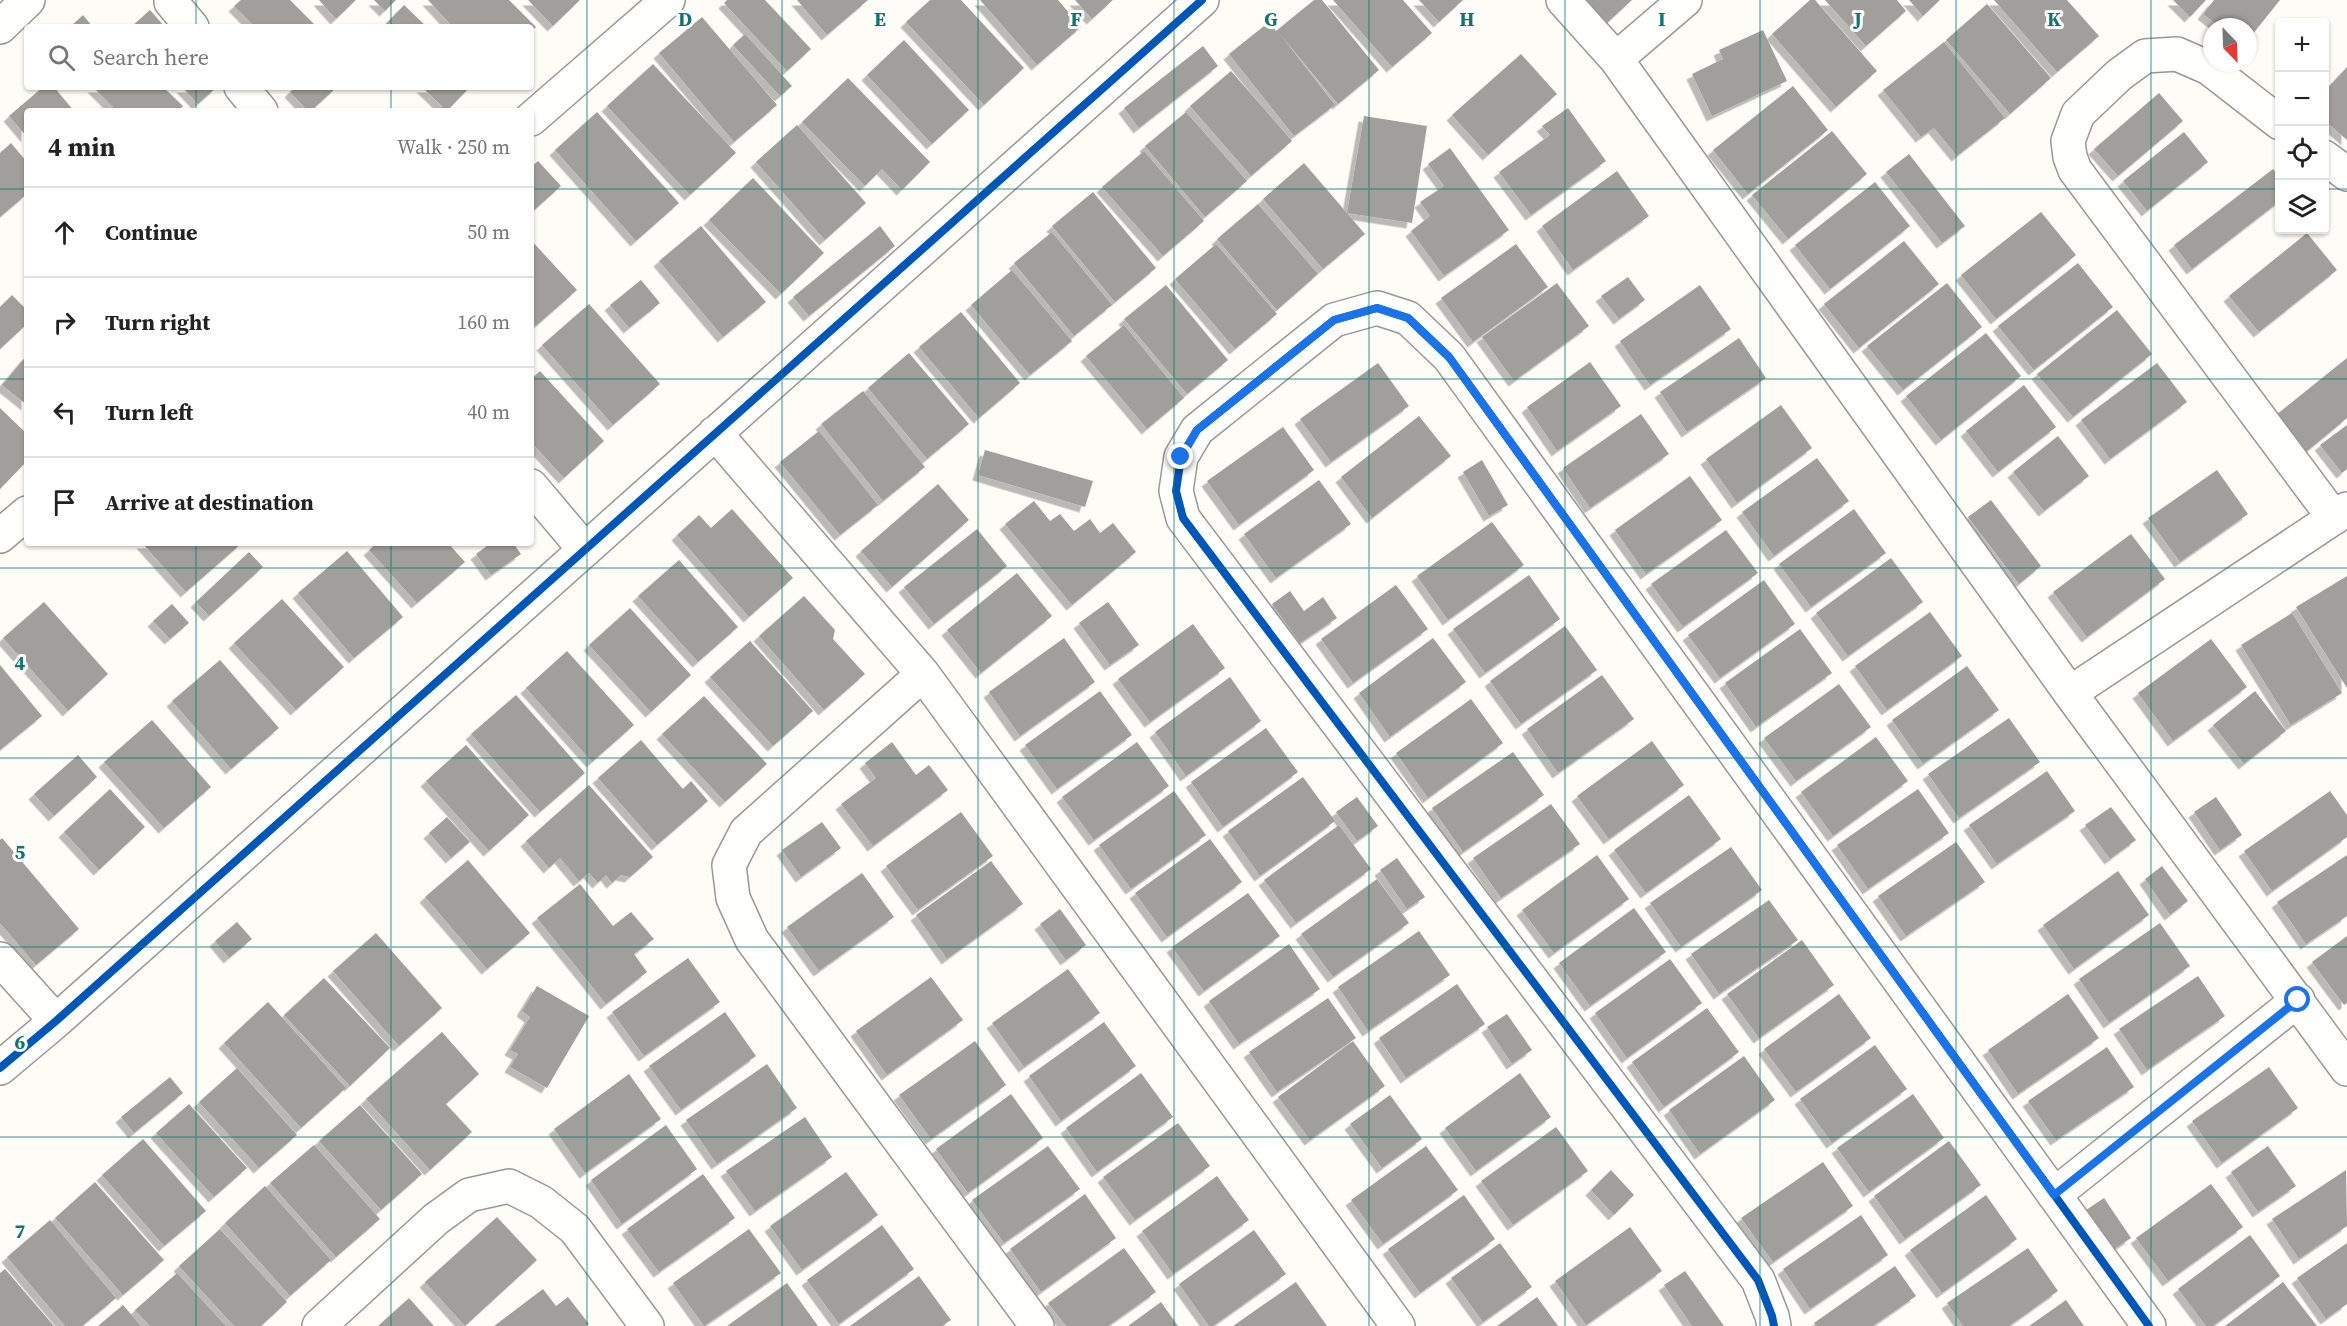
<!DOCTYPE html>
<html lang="en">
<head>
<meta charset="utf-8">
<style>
  body { margin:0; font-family:"Source Serif 4",serif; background:#f6f6f6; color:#222 }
  .controls { position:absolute; right:18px; top:18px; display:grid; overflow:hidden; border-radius:6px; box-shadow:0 2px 4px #0004 }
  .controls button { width:54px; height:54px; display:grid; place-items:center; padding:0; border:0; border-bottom:2px solid #e0e0e0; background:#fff; color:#222; font:30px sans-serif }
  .compass { position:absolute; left:2203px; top:18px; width:54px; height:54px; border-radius:50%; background:#fff; box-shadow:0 2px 4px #0004; rotate:157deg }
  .stop { position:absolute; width:18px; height:18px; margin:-14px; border:4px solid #1a73e8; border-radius:50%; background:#fff }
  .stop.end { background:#1a73e8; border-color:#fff; box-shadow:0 2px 6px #0008 }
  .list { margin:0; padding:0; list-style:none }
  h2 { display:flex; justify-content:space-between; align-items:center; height:78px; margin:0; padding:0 24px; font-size:26px }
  h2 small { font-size:20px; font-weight:400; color:#767676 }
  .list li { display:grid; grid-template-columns:39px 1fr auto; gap:18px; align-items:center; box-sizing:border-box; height:90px; padding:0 24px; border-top:2px solid #e0e0e0 }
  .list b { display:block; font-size:22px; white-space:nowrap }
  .list em { font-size:20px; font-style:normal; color:#767676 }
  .icon { flex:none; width:33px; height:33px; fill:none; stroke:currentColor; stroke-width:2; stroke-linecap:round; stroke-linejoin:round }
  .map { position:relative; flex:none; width:2347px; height:1326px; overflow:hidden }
  .search { position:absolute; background:#fff; box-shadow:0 2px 4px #0004; left:24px; top:24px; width:510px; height:66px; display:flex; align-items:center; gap:15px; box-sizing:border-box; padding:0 21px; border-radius:6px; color:#767676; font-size:22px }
  .panel { position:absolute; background:#fff; box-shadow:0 2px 4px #0004; left:24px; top:108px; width:510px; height:438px; border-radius:6px }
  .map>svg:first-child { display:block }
  .building { fill:#a19f9c; filter:url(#shadow) }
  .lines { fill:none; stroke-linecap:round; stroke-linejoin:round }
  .minor-casing { stroke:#979795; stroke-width:36 }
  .minor { stroke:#fffffe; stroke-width:33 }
  .cycleway-casing { stroke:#fff; stroke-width:11 }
  .cycleway { stroke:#0057b8; stroke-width:8 }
  .route { stroke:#1a73e8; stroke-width:8 }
  .grid { fill:none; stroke:#0f766e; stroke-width:1.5; stroke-opacity:0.55 }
  .grid-label { font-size:20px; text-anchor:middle; font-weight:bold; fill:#0f766e; stroke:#fff; stroke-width:6; stroke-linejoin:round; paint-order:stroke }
</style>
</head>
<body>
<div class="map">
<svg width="2347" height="1326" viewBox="0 0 2347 1326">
  <defs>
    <filter id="shadow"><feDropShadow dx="-5.5" dy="5.5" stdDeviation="0" flood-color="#0004"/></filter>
  </defs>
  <rect width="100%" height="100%" fill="#fdfcf7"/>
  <path class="building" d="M241 0H290L317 27H255L234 6Z
    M319 0H356L336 19Z
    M374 0H396L385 11Z
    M428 0H509L536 27 531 32V27H453Z
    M528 0H580L553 26Z
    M727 0H765L811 49 787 71 724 3Z
    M797 0H868L827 35Z
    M930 0H961L1024 68 984 105 906 22Z
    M980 0H1058L1081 27 1037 65Z
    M1075 0H1113L1092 19Z
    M1314 0H1322L1379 70 1338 104 1279 33 1335 105 1294 136 1229 54 1269 22 1276 31Z
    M1333 0H1403L1432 33 1392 67Z
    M1419 0H1463L1439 22Z
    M1585 0H1632L1607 23Z
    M1810 0H1815L1877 71 1836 107 1772 34Z
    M1825 0H1897L1906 11 1866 46Z
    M1909 0H1940L1923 16Z
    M1994 0H2067L2099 36 2057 72Z
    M2173 0H2206L2190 17Z
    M2214 0H2280L2248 40V27H2220L2203 14Z
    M1987 4 2051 78 2010 114 1946 40Z
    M404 5 427 27H383Z
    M150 10 165 27H131Z
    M83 15 93 27H70Z
    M702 17 777 105 734 142 659 53Z
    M1763 30 1787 81 1712 116 1692 74 1723 59 1719 50Z
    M745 34 792 86 780 96 733 45Z
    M904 40 969 110 932 144 867 75Z
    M1944 42 2005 118 1957 156 1934 128 1921 137 1883 90Z
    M1203 46 1218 66 1139 128 1124 108Z
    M1521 54 1557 94 1488 155 1452 115Z
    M653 64 736 153 690 195 607 106Z
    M2347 67V140L2324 120V92Z
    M1231 71 1292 141 1251 176 1190 106Z
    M848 78 930 162 902 190 882 169 865 186 802 122Z
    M1793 86 1828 130 1748 194 1713 150Z
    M43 87H54L74 111H27V137L9 116Z
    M93 87H163L183 106 178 111H117Z
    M182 87H217L198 104Z
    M295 87H337L311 111H308L290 92Z
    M422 87H470L447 111Z
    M2159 93 2183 121 2118 176 2094 149Z
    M1568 108 1606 161 1531 215 1499 172 1550 135 1542 126Z
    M597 112 679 203 636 241 555 150Z
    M1186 112 1247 181 1205 217 1145 146Z
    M1364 116 1427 126 1412 223 1347 213Z
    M797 125 866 203 825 240 756 162Z
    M1832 131 1867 174 1788 239 1752 195Z
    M2184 132 2208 162 2147 211 2123 181Z
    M11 143 27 162V194L0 217V153Z
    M1450 148 1509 230 1444 276 1411 231 1430 216 1420 202 1444 186 1428 164Z
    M1144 151 1204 221 1163 256 1102 187Z
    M1909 154 1965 226 1942 243 1886 172Z
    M538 161 561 186 531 213V167Z
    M1304 163 1365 234 1323 269 1263 199Z
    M2273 169 2280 178V201L2192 269 2174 245Z
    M1617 171 1649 216 1573 270 1542 226Z
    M753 178 824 253 781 294 709 220Z
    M1875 182 1910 226 1830 289 1795 245Z
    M1093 192 1156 268 1115 302 1052 226Z
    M1258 204 1318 274 1277 310 1217 239Z
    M2041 212 2076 255 1996 319 1961 275Z
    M701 226 766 302 723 337 659 261Z
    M880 226 895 246 809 316 793 297Z
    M1052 232 1112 305 1074 336 1014 263Z
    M2307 233 2337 270 2259 332 2229 296Z
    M531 240 577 290 536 326 531 321Z
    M1904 241 1939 284 1859 348 1824 304Z
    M1216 244 1277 314 1235 349 1175 279Z
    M1516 244 1548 287 1473 342 1441 298Z
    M2078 263 2113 307 2034 370 1998 326Z
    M1012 270 1072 341 1030 375 971 305Z
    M1628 277 1645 300 1619 319 1601 296Z
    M641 280 660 303 629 328 610 305Z
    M1557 283 1589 326 1514 381 1482 337Z
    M1947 283 1982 327 1903 390 1867 346Z
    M1166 285 1228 360 1187 394 1124 319Z
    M1700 285 1731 329 1650 385 1620 341Z
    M12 295 27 310V324L0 349V307Z
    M589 304 660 384 613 425 542 345Z
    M2117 310 2152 354 2073 417 2037 374Z
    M961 312 1020 383 979 418 919 347Z
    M1124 325 1184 398 1147 429 1086 356Z
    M1986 333 2021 376 1941 440 1906 396Z
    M1739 338 1766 378 1687 432 1660 392Z
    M909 353 969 424 927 459 868 388Z
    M27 355V405L2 385Z
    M2347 358V418L2306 452 2276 415Z
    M1590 362 1621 406 1557 451 1527 407Z
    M1378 363 1409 406 1331 462 1300 419Z
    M2157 363 2187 402 2110 459 2081 420Z
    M540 371 604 441 564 478 531 442V379Z
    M2024 385 2056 427 1998 472 1966 431Z
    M863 391 925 467 883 501 821 424Z
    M1781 405 1812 448 1737 503 1706 459Z
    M0 408 27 434V461L0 489Z
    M1641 414 1669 454 1590 508 1563 468Z
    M1419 416 1451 456 1372 518 1341 477Z
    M2347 425V469L2342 473 2320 445Z
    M1283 427 1314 470 1239 525 1207 481Z
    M819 431 878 505 840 535 780 462Z
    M2058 436 2089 476 2044 511 2013 472Z
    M985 450 1093 481 1085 507 978 475Z
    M1817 458 1849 501 1774 556 1742 512Z
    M1482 460 1508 505 1489 516 1463 472Z
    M2217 470 2248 514 2180 562 2148 518Z
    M1690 476 1722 520 1646 574 1615 530Z
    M1319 480 1351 524 1276 578 1244 534Z
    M938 484 969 520 892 587 861 551Z
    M1991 500 2041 566 2019 584 1968 517Z
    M1034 501 1050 521 1060 514 1074 531 1090 519 1100 533 1113 523 1136 552 1072 605 1005 524Z
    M732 509 793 578 749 617 677 535 699 515 711 528Z
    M1854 509 1886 553 1811 607 1779 564Z
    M1492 522 1524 565 1448 620 1417 576Z
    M977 529 1007 566 934 624 904 587Z
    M1726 530 1758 573 1683 627 1651 584Z
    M2131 534 2165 579 2087 637 2053 592Z
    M142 543H242L186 592Z
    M377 543H448L465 562 417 603 369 550Z
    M491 543H513L521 554 491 575 476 554Z
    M347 551 403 617 354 658 298 593Z
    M249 552 263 567 209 616 196 602Z
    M1891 558 1923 602 1848 656 1816 613Z
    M679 560 738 627 698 662 638 596Z
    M1017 573 1052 616 981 673 947 630Z
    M1529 575 1560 619 1485 673 1453 629Z
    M2347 576V688L2296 607Z
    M1764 580 1795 624 1720 678 1688 635Z
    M1396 585 1428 629 1353 683 1321 639Z
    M1290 591 1304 611 1323 597 1337 618 1300 643 1272 604Z
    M804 596 835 630 833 639 865 674 824 710 759 636Z
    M282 599 344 667 296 710 234 643Z
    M44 602 108 674 68 711 3 638Z
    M1108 602 1139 645 1110 665 1079 623Z
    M172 604 189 623 170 639 153 621Z
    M630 608 691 675 651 712 589 645Z
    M1930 612 1962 656 1887 710 1855 666Z
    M2292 613 2342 693 2291 725 2241 645Z
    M1193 624 1225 668 1150 722 1118 679Z
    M1565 626 1597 670 1521 724 1490 681Z
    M1800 629 1832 673 1756 727 1725 683Z
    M1064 638 1095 682 1020 736 989 692Z
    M1433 638 1466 682 1390 737 1359 693Z
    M2211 639 2247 687 2173 741 2138 693Z
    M750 641 813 711 773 746 710 677Z
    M567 651 634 725 592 762 526 688Z
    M220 660 279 728 231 769 172 701Z
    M0 665 42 716 0 750Z
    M1967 666 1999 710 1923 764 1892 720Z
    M1602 675 1634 719 1558 773 1527 729Z
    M1230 677 1261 721 1186 776 1155 732Z
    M1839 684 1871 727 1796 781 1764 738Z
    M1100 691 1132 735 1057 789 1025 745Z
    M2255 691 2286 731 2244 764 2213 725Z
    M516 695 585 773 540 812 471 734Z
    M704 696 767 764 725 802 662 734Z
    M1471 699 1503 743 1428 798 1396 753Z
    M2009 718 2040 762 1959 818 1928 774Z
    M152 720 211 787 164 828 104 762Z
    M1266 728 1298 772 1223 827 1191 782Z
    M1876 737 1908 781 1833 836 1801 792Z
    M641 740 683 789 691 781 708 801 657 845 598 778Z
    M1652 741 1684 785 1609 839 1577 796Z
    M892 742 916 775 929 765 948 790 873 846 841 804 876 778 865 763Z
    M1137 742 1169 786 1094 840 1062 797Z
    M466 745 529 815 489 851 426 781Z
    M1513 752 1544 795 1463 852 1432 808Z
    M78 755 97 777 54 816 34 794Z
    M2047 771 2075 811 1997 864 1969 825Z
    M1303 777 1335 821 1260 876 1228 831Z
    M589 785 653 857 630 877 621 875 612 883 606 875 598 883 589 873 579 881 560 858 549 868 526 841Z
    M110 789 145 827 99 870 64 832Z
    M1918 789 1949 833 1868 889 1837 845Z
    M1174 791 1206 835 1131 889 1099 845Z
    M2330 791 2347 815V837L2272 891 2244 851Z
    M1689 795 1721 839 1646 893 1614 850Z
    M1357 797 1378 826 1357 841 1336 812Z
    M2216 797 2242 835 2220 850 2194 812Z
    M1551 804 1580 844 1501 898 1473 858Z
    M2111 807 2136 840 2110 859 2085 825Z
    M961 812 993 856 918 910 886 866Z
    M447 817 470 842 451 858 429 833Z
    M822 822 841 848 801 877 782 850Z
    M1339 825 1371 869 1296 923 1264 880Z
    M2 838 79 929 36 965 0 923V840Z
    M1210 839 1242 882 1167 937 1135 893Z
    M1956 842 1985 882 1906 936 1878 896Z
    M1731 847 1762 890 1681 947 1650 903Z
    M1597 855 1629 899 1554 953 1522 910Z
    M2347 855V916L2306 944 2277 902Z
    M1397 858 1425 897 1407 909 1380 870Z
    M468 860 530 933 487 969 425 897Z
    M991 861 1023 904 947 959 916 915Z
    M2162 866 2188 901 2170 915 2145 879Z
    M2118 871 2149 915 2074 969 2043 925Z
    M862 873 894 917 819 971 787 927Z
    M1377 879 1409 923 1333 977 1301 934Z
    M580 884 613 926 631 912 654 939 634 954 647 972 606 1004 537 918Z
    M1248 893 1280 936 1204 991 1172 947Z
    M1769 900 1798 940 1719 994 1691 954Z
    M1634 908 1666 952 1590 1006 1559 963Z
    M1060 909 1086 945 1066 960 1040 924Z
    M237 922 252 939 229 958 215 941Z
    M2160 923 2190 966 2109 1023 2079 979Z
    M1419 931 1450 975 1368 1031 1338 987Z
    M376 933 442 1008 399 1046 333 971Z
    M2347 936V1003L2344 1005 2312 962Z
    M1802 940 1834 985 1759 1038 1727 994Z
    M1289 944 1320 989 1239 1044 1209 1001Z
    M688 958 720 1002 644 1056 612 1012Z
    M1670 959 1702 1003 1627 1058 1595 1013Z
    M1068 969 1100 1013 1024 1067 992 1023Z
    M2198 976 2225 1016 2147 1070 2119 1029Z
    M931 977 963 1020 887 1075 856 1031Z
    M324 978 390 1048 350 1086 284 1015Z
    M1457 984 1485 1024 1406 1078 1379 1038Z
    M537 986 589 1016 547 1088 510 1067 518 1054 510 1050 530 1017 522 1011Z
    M1839 994 1871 1038 1796 1092 1764 1049Z
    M2068 994 2099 1038 2018 1094 1988 1050Z
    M1328 998 1356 1038 1277 1092 1249 1052Z
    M268 1002 346 1088 301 1128 224 1043Z
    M1707 1008 1739 1052 1664 1107 1632 1062Z
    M725 1012 756 1056 681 1110 649 1066Z
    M1507 1014 1532 1050 1512 1064 1487 1027Z
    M1104 1022 1136 1066 1061 1121 1029 1076Z
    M442 1032 479 1074 446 1104 472 1132 430 1170 366 1099Z
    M975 1041 1006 1085 931 1139 899 1095Z
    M1353 1041 1385 1086 1310 1140 1278 1097Z
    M1875 1045 1907 1089 1832 1143 1800 1099Z
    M2107 1047 2134 1087 2056 1140 2028 1101Z
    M1744 1056 1775 1100 1700 1154 1669 1110Z
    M767 1064 797 1108 717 1164 686 1120Z
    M2269 1067 2298 1108 2222 1163 2192 1121Z
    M237 1068 297 1135 259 1168 199 1102Z
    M1141 1073 1173 1117 1097 1172 1066 1128Z
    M1520 1073 1551 1117 1476 1171 1445 1128Z
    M629 1074 661 1119 585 1173 554 1129Z
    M170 1077 183 1093 134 1133 121 1117Z
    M1011 1094 1043 1138 968 1193 936 1149Z
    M1913 1094 1944 1138 1869 1192 1837 1148Z
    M1390 1095 1422 1139 1382 1168 1350 1124Z
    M189 1104 247 1168 214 1197 156 1133Z
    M360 1105 422 1174 381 1210 319 1141Z
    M805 1117 832 1157 755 1211 726 1171Z
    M1178 1123 1210 1166 1135 1220 1103 1177Z
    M666 1125 697 1169 622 1224 591 1180Z
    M1556 1127 1588 1171 1513 1225 1481 1181Z
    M143 1139 206 1211 164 1246 102 1175Z
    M1949 1141 1981 1185 1905 1239 1874 1196Z
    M314 1145 380 1219 336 1257 270 1183Z
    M1048 1146 1080 1189 1004 1243 972 1200Z
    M1426 1146 1458 1190 1383 1244 1351 1200Z
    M2268 1146 2296 1186 2258 1212 2231 1172Z
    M1823 1162 1853 1206 1773 1262 1741 1218Z
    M1611 1170 1634 1195 1614 1215 1591 1190Z
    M2346 1170 2347 1226 2299 1259 2272 1219Z
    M846 1172 878 1215 802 1270 770 1226Z
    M703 1174 735 1218 659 1272 627 1229Z
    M1217 1176 1249 1220 1173 1274 1142 1231Z
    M95 1182 164 1260 123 1295 55 1218Z
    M2211 1184 2243 1227 2168 1281 2136 1238Z
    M265 1186 331 1260 290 1296 225 1223Z
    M1085 1194 1116 1238 1041 1292 1010 1249Z
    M1464 1195 1495 1239 1420 1293 1388 1249Z
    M1986 1195 2017 1239 1942 1293 1910 1250Z
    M2104 1198 2131 1238 2113 1250 2086 1210Z
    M1861 1215 1888 1255 1810 1309 1783 1269Z
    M497 1217 537 1260 465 1326 425 1282Z
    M50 1220 116 1298 82 1326H65L7 1257Z
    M882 1225 914 1269 839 1324 807 1280Z
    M1630 1227 1662 1271 1586 1325 1555 1281Z
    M220 1229 287 1302 261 1326H234L179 1266Z
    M749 1229 781 1273 704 1326 673 1283Z
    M1254 1230 1286 1274 1213 1326H1209L1179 1284Z
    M2250 1235 2280 1276 2213 1326H2206L2178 1289Z
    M1500 1243 1532 1287 1483 1322 1451 1278Z
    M2347 1243V1304L2326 1319 2297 1278Z
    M1124 1248 1156 1292 1108 1326H1066L1048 1303Z
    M2028 1248 2058 1291 2009 1326H1963L1947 1303Z
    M1895 1266 1916 1296 1873 1326H1817L1814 1323Z
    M5 1269 54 1326H0V1273Z
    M1685 1271 1724 1326H1692L1664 1285Z
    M177 1273 226 1326H150L135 1310Z
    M919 1276 951 1320 942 1326H850Z
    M1296 1282 1327 1326H1233Z
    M2283 1282 2317 1326H2225Z
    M787 1283 818 1326H727Z
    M543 1289 556 1306 568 1297 589 1324 586 1326H494Z
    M1537 1297 1558 1326H1497Z
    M409 1298 434 1326H378Z
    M2066 1300 2084 1326H2029Z
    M1161 1302 1178 1326H1128Z
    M123 1305 141 1326H98Z"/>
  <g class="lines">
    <g class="minor-casing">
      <path id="minor" d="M173 0 171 2 192 27
        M1563 0 1616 59 2070 693 2347 1069
        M0 27 28 0
        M1616 59 1685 0
        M241 87 261 111
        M531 119 668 0
        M2280 123 2209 68 2177 54 2145 56 2119 75 2078 114 2068 141 2070 157 2075 170 2334 518
        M2324 157 2347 174
        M715 433 923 674 1398 1326
        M531 486 585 550
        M0 536 27 513
        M923 674 746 832 729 865 733 898 752 940 1037 1326
        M2070 693 2347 509
        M0 959 56 1021
        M0 1068 56 1021 1202 0
        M2054 1195 2298 1000
        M319 1326 436 1219 469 1195 509 1186 541 1202 575 1229 647 1326
        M1774 1326 1772 1316 1758 1280 1183 518 1176 491 1181 457 1197 430 1334 320 1377 308 1408 318 1449 357 2149 1326"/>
    </g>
    <use href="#minor" class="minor"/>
    <g class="cycleway-casing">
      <path id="cycleway" d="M0 1068 56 1021 1202 0
        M1774 1326 1772 1316 1758 1280 1183 518 1176 491 1181 457 1197 430 1334 320 1377 308 1408 318 1449 357 2149 1326"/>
    </g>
    <use href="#cycleway" class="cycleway"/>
  </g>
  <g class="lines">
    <path class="route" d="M1181 457 1197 430 1334 320 1377 308 1408 318 1449 357 2054 1195 2298 1000"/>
  </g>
  <path class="grid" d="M196 0V27M391 0V27M587 0V1326M782 0V1326M978 0V1326M1174 0V1326M1369 0V1326M1565 0V1326M1760 0V1326M1956 0V1326M2151 0V1326M196 87V111M391 87V111M0 189H27M531 189H2280M2324 189H2347M0 379H27M531 379H2347M196 543V1326M391 543V1326M0 568H2347M0 758H2347M0 947H2347M0 1137H2347"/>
  <g class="grid-label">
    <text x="685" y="26">D</text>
    <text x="880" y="26">E</text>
    <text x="1076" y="26">F</text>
    <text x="1271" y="26">G</text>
    <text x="1467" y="26">H</text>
    <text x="1662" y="26">I</text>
    <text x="1858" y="26">J</text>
    <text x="2054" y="26">K</text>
    <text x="20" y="670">4</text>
    <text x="20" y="859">5</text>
    <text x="20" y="1049">6</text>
    <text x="20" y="1238">7</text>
  </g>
</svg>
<div class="controls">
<button>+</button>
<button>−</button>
<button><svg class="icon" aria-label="locate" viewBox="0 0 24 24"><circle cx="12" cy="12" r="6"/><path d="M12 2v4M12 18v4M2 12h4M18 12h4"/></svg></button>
<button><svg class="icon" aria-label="layers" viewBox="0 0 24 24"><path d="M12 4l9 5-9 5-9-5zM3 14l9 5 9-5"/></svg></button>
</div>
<svg class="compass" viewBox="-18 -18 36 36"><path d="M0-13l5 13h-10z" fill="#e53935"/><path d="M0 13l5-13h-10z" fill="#767676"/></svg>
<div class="stop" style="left:2298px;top:1000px"></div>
<div class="stop end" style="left:1181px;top:457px"></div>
<div class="search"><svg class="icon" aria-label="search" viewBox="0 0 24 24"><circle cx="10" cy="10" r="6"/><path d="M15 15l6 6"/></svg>Search here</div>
<section class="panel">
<h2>4 min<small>Walk · 250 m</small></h2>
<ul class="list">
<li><svg class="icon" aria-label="ahead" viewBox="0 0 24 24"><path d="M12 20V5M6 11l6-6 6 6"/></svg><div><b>Continue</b></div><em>50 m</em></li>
<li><svg class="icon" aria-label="right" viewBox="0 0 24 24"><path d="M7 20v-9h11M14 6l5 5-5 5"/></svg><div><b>Turn right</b></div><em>160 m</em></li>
<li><svg class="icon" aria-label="left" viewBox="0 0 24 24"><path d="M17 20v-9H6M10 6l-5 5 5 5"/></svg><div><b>Turn left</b></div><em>40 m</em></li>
<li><svg class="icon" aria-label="arrive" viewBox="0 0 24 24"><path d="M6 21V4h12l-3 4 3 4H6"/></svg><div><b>Arrive at destination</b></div></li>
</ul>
</section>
</div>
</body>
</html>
